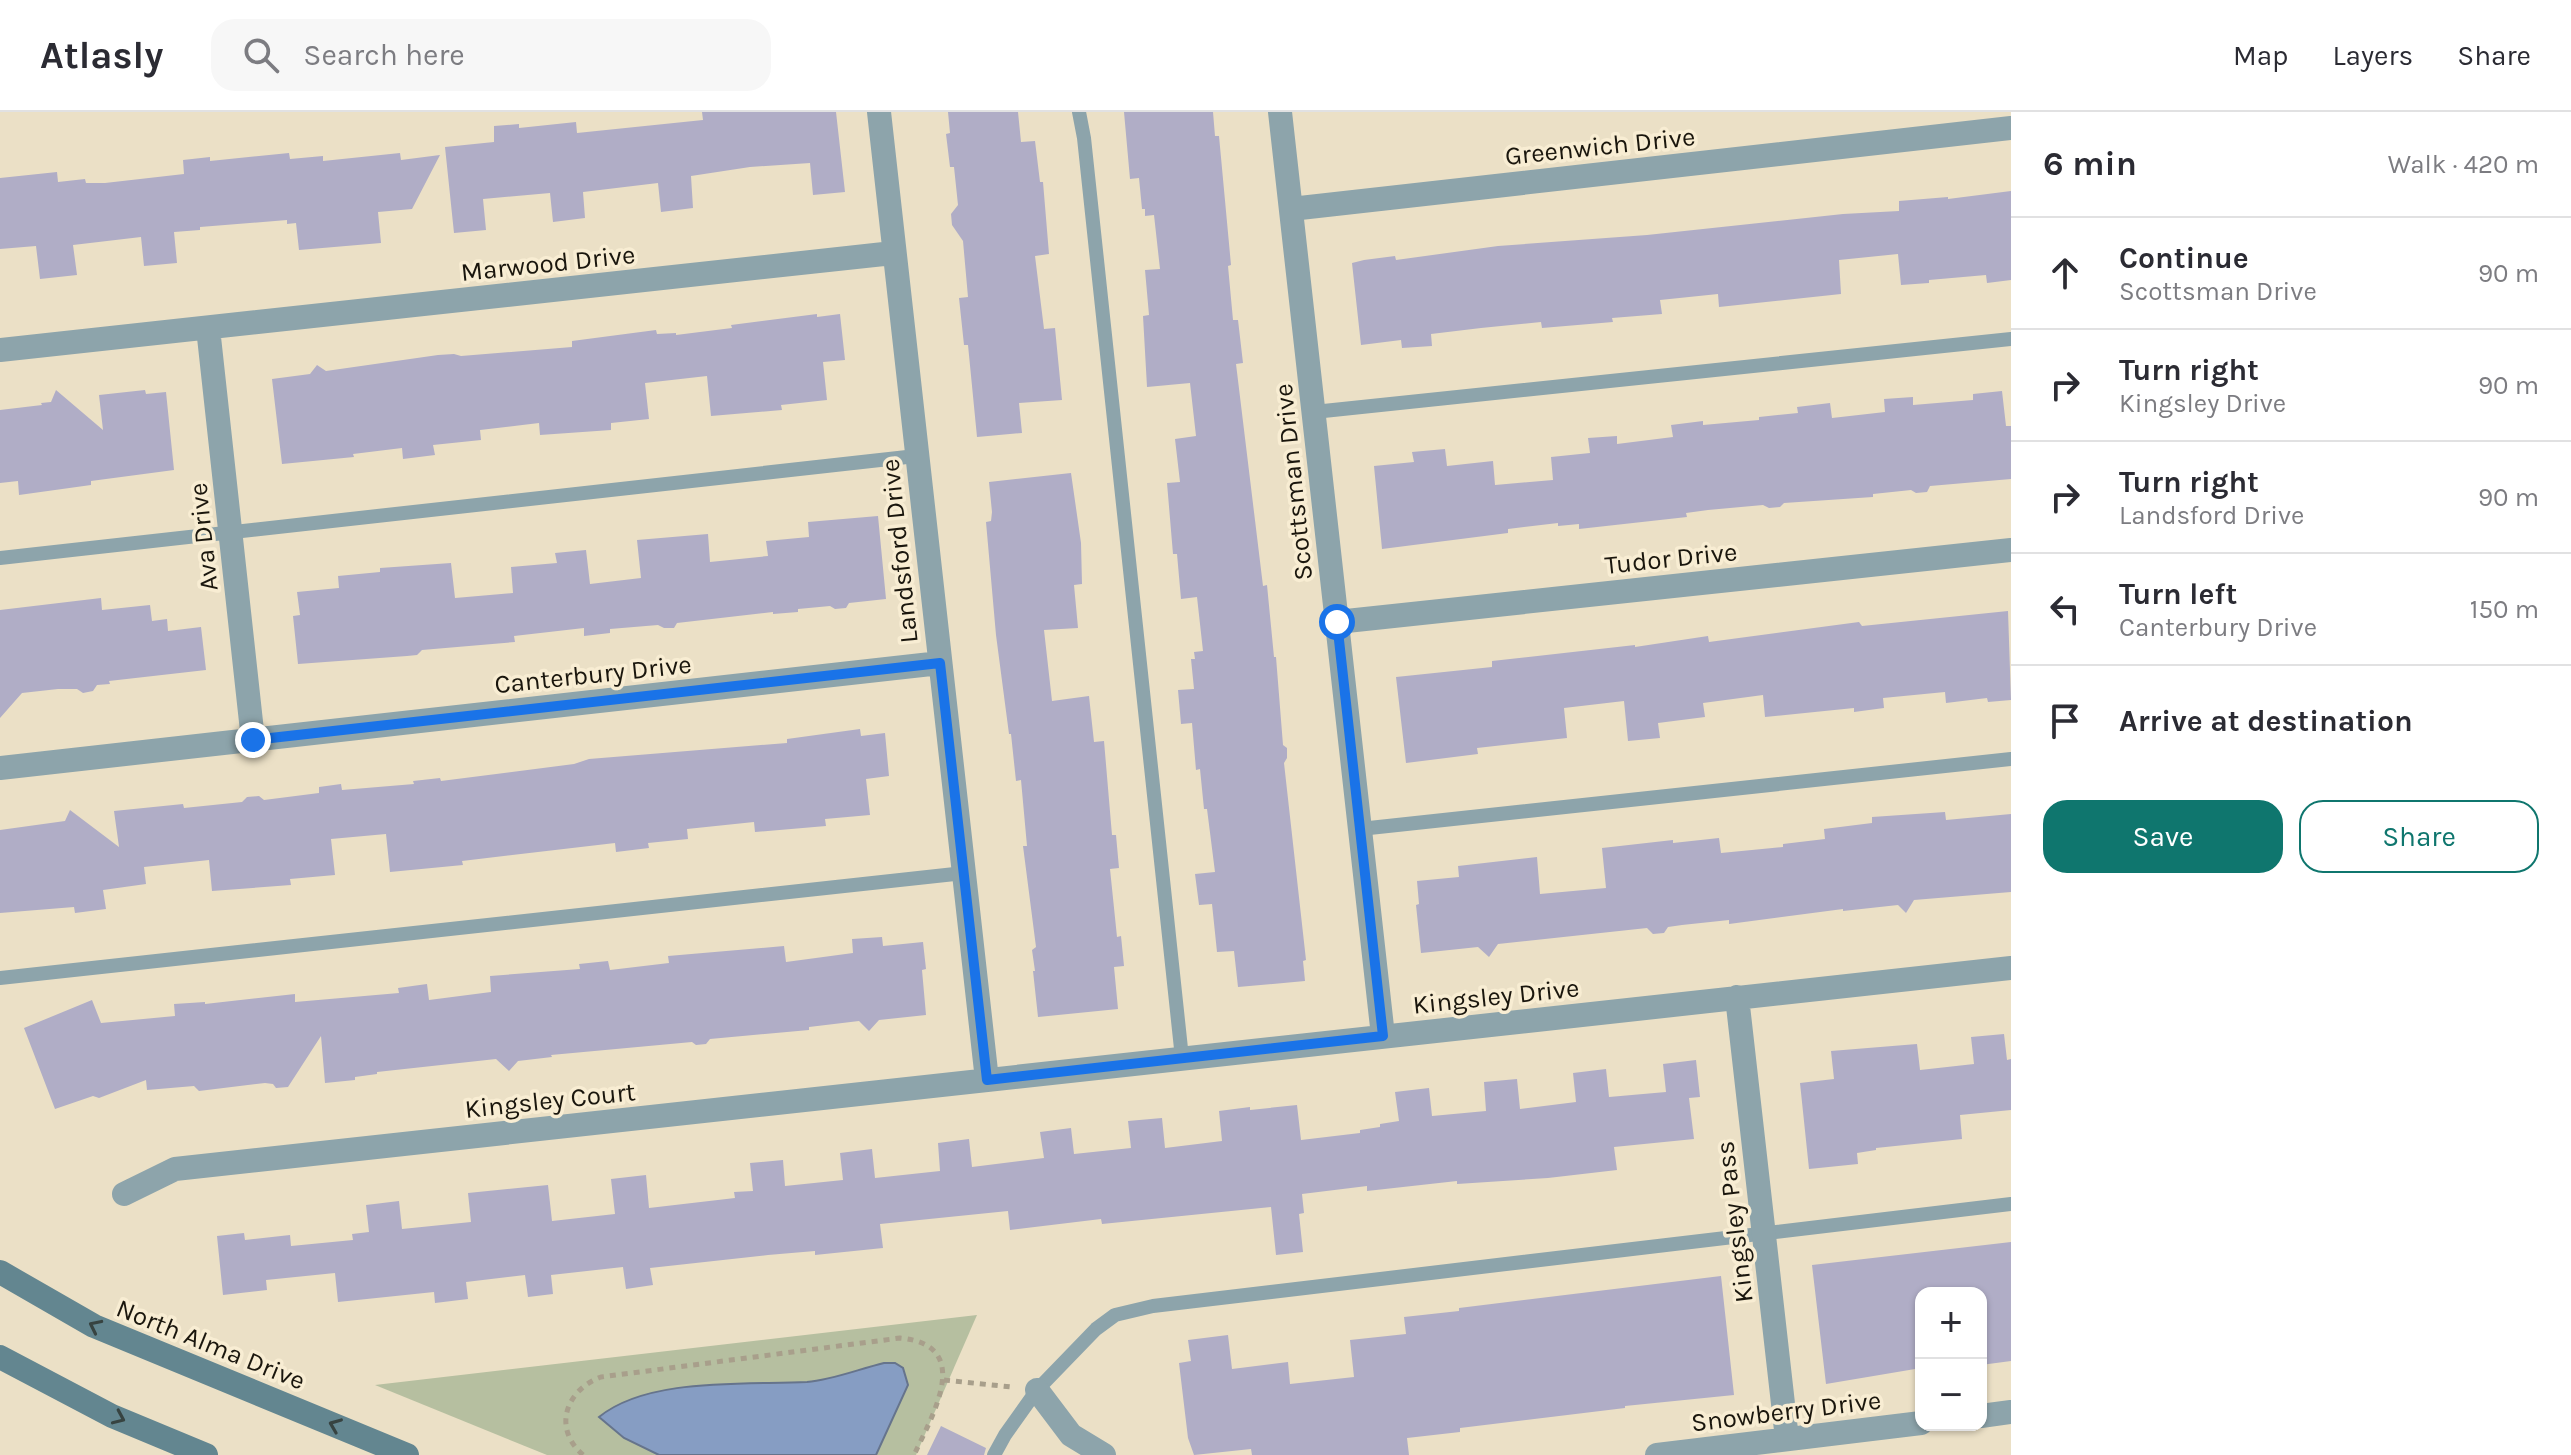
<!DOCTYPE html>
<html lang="en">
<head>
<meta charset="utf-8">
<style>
  body { margin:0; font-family:Karla,sans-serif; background:#f7f7f7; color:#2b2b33 }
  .controls { position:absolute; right:24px; bottom:24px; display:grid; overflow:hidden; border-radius:16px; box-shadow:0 2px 6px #0004 }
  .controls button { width:72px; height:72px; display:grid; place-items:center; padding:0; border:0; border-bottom:2px solid #e1e1e2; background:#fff; color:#2b2b33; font:40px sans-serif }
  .stop { position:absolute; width:24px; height:24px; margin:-18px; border:6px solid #1a73e8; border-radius:50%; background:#fff }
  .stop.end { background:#1a73e8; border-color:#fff; box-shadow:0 2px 8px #0008 }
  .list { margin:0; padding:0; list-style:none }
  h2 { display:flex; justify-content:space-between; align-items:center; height:104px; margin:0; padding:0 32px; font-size:34px }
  h2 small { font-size:26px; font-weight:400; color:#7c7c81 }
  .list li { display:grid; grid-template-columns:52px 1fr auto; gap:24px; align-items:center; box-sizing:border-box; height:112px; padding:0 32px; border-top:2px solid #e1e1e2 }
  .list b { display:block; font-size:30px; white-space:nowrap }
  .list p { margin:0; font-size:26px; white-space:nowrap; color:#7c7c81 }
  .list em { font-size:26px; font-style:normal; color:#7c7c81 }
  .actions { display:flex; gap:16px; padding:24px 32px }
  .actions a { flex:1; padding:18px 0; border:2px solid #0f766e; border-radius:24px; text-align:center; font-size:28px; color:#0f766e }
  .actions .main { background:#0f766e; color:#fff }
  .icon { flex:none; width:44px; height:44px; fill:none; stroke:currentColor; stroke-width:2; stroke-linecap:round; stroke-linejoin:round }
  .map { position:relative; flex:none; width:2011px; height:1343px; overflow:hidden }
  header { display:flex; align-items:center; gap:48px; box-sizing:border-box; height:112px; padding:0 40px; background:#fff; border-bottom:2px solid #e1e1e2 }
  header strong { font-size:38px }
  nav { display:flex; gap:44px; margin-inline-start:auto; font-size:28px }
  .search { width:560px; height:72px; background:#f7f7f7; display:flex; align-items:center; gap:20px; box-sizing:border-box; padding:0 28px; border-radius:24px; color:#7c7c81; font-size:30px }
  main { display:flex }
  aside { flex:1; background:#fff }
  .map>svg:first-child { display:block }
  .green { fill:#b6bfa0 }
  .water { fill:#869dc3; stroke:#66748c; stroke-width:2 }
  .building { fill:#b0adc6 }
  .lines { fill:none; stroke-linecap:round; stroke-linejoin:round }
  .path { stroke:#a89f8b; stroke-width:5; stroke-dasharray:6 6; stroke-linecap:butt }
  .lane { stroke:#8da4ab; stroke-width:14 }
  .street { stroke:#8da4ab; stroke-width:24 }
  .secondary { stroke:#638690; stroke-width:24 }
  .oneway { stroke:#374341 }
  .route { stroke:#1a73e8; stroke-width:10 }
  .labels { text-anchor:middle; stroke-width:7; stroke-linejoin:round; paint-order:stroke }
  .street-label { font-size:26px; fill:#1a160d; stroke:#f8edd3 }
</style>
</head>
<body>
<header>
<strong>Atlasly</strong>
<div class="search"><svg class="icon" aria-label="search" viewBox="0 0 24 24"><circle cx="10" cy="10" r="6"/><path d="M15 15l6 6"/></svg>Search here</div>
<nav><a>Map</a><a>Layers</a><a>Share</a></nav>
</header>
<main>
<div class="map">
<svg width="2011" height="1343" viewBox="0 0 2011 1343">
  <rect width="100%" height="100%" fill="#ebe0c6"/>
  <path class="green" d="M977 1203 916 1343H547L375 1273Z"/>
  <path class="water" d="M884 1251H895L903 1256 908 1273 876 1343H659L624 1326 599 1305C648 1265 746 1273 807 1270 832 1268 859 1257 884 1251Z"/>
  <path class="building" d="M702 0H836L845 80 813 83 810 51 750 55 691 64 693 96 661 100 658 71 583 80 585 106 553 110 550 81 483 87 486 118 454 121 445 35 494 30V14L519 12V16L576 10 577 21 703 8Z
    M948 0H1018L1021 30 1035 29 1040 70H1043L1049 142 1035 144 1044 217 1055 216 1062 288 1019 291 1022 321 977 325 968 233H964L959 186 968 185 963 129 952 113 951 102 958 93 954 55H950L946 22 950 21Z
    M1124 0H1213L1215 24H1219L1231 153 1228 154 1233 208H1238L1243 251 1236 252 1263 474 1267 473 1274 545H1276L1283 633 1287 636V646L1284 651 1306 848 1303 849 1305 869 1238 875 1234 839 1217 840 1212 792 1199 793 1195 762 1215 760 1207 697H1204L1200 657 1196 658 1192 611 1181 612 1178 578 1194 577 1191 547H1195L1194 540 1203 539 1197 485 1181 487 1177 442H1173L1167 371 1180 370 1175 327 1196 324 1190 271 1147 275 1143 204 1149 203 1145 158 1160 157 1154 103 1145 104V97H1142L1139 66 1130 67Z
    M289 41 290 47 323 44V49L400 41 401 48 440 43 412 97 378 100 381 131 299 138 296 111 287 112V108L200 115V118L174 120 177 151 144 154 141 125 73 133 77 163 40 167 36 134 0 137V66L57 60 58 70 85 67 86 71H105L184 62 183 48 210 45V49Z
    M2011 79V168L1987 171 1986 163 1929 168V171L1901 173 1898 142 1839 148 1841 182 1719 195 1718 182 1660 188 1662 202 1612 206 1613 210 1542 216 1541 210 1481 216 1431 222 1432 234 1402 236 1401 228 1361 233 1352 151 1364 148 1395 144 1396 148 1498 134 1647 123 1843 102 1899 99V89L1948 85V87Z
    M817 202V205L840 202 845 248 823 250 827 288 781 293 782 298 711 304 707 264 645 271 649 307 611 311V318L540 323 539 311 480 318 481 328 433 333 435 343 403 347 402 336 353 342 354 345 282 352 272 267 310 262 317 253 326 259 438 243 454 242 461 244 572 235V229L633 221 656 218 657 222 676 221V223L732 216 731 213Z
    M56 278 103 318 99 283 145 278 146 282 166 280 174 358 91 369V373L19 383 18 369 0 371V298L42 293 41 291 51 290Z
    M2002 279 2006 314H2011V367L1930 374 1927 380 1916 381 1911 378 1873 382V385L1784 391 1780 395 1769 396 1763 393 1708 398 1686 401 1687 405 1579 417V412L1558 414V411L1508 417V421L1382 437 1374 354 1414 350 1412 340 1445 337 1447 354 1493 349 1495 373 1553 368 1551 345 1590 341 1588 326 1617 324V332L1673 325 1671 313 1703 309V313L1759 308V305L1798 301 1797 295 1830 291 1832 306 1885 300 1884 287 1913 285V293L1973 288V282Z
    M1071 361 1081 431 1082 472 1074 473 1078 516 1044 518 1052 589 1089 584 1094 630 1104 629 1112 723H1116L1119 756 1110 757 1117 825 1121 824 1124 854 1114 855 1118 897 1038 905 1033 859H1035L1032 838 1036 835 1023 734H1027L1021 668 1016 669 1011 622H1009L996 523 986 410 991 409 992 400 989 370Z
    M878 404 886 487 849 491 846 496 835 497 830 494 798 497V500L773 502V500L677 511 674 516H664L658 513 610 517V521L584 524V516L514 524 515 530 422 538 417 543 407 544 298 552 293 504 300 503 297 480 339 476 338 464 380 460V456L451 451 455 486 513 481 511 455 557 451 555 441 586 438 590 472 641 466 637 428 708 422 710 450 768 444 766 429 809 425 808 410Z
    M101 486 102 498 150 493 152 509 167 507 168 519 201 515 206 558 109 569 110 572 97 573 93 579 83 581 77 577H58L22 581 0 606V498Z
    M2008 499 2011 588 1988 590 1987 586 1946 591 1945 580 1883 586 1884 596 1854 600V596L1765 605 1763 583 1703 591 1705 605 1658 611 1660 626 1628 629 1624 589 1564 596 1567 626 1477 636 1478 642 1406 651 1396 565 1492 555V549L1635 533V535L1708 524 1709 530 1859 510 1862 514Z
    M860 617 861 624 885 621 889 664 866 667 870 703 825 707 826 714 755 720 754 710 687 717 688 727 648 731 649 736 616 740 615 731 462 749 463 753 390 760 386 722 331 727 335 763 290 767 291 773 212 779 209 748 144 755 146 772 103 778 106 797 75 801 74 795 0 801V718L65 709 70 698 119 735 114 699 183 692 184 696 242 690 247 685 259 684 264 688 319 681V675L341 672 342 678 414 672 413 669 440 666 441 669 574 652 589 647 787 631V627Z
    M1945 700 1946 708 2011 702V780L1914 788 1906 801 1898 793 1843 799V797L1729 812V808L1682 813 1668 815 1664 821 1653 822 1647 816 1498 832 1489 845 1478 835 1421 841 1416 793 1419 792 1417 769 1459 765 1458 754 1537 745 1540 782 1606 776 1602 736 1673 728V731L1719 726 1721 741 1783 735V732L1825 727 1824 717 1872 711V705Z
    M882 825 883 834 923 830 926 857 922 858 926 903 879 908 869 919 859 909 809 915V918L710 927 706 932 696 933 692 930 551 943 552 945 518 949 509 959 496 947 377 960V962L355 965V968L325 971 321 924 288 975 276 976 273 972 265 971 199 979 194 974 147 978 146 968 99 986 93 984 55 997 24 916 92 888 101 911 175 904 174 892 205 890V892L295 882V890L399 881 398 876 427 872 429 888 491 880 490 864 580 857 579 852 608 849 610 858 669 851 668 844 784 834 786 850 853 841 852 827Z
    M2004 922 2007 948 2011 947V998L1960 1003 1962 1027 1876 1036V1038L1857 1041 1858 1052 1809 1057 1800 971 1834 967 1831 939 1917 932 1920 958 1974 952 1971 925Z
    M1696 948 1700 985 1689 986 1694 1027 1614 1035 1617 1058 1548 1066 1457 1072V1069L1367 1079V1074L1302 1082 1304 1101 1299 1102 1303 1140 1276 1143 1271 1095 1102 1112 1101 1107 1010 1118 1008 1099 880 1112 883 1136 815 1143V1139L768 1143 650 1156 653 1173 626 1177 623 1155 551 1163 553 1182 528 1185 525 1163 466 1170 468 1187 435 1191 434 1180 338 1190 335 1161 266 1168 267 1178 223 1183 217 1124 244 1121 245 1128 290 1123 291 1134 353 1128 352 1122 369 1120 366 1093 399 1089 402 1117 471 1110 468 1081 548 1073 552 1109 615 1102 611 1067 646 1063 649 1096 735 1086 734 1080 753 1079 750 1051 783 1048 785 1074 843 1068 840 1041 872 1037 875 1066 940 1059 938 1031 969 1027 972 1055 1044 1046 1040 1020 1071 1016 1074 1042 1131 1036 1128 1009 1162 1006 1165 1036 1222 1029 1219 999 1250 995V998L1297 993 1301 1028 1360 1021V1018L1380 1015V1012L1399 1009 1395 980 1429 976 1432 1004 1486 999 1484 970 1517 967 1520 997 1576 990 1573 961 1606 957 1609 985 1666 980 1663 952Z
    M2011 1130V1249L1981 1253V1181H1918L1921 1207H1916L1921 1256 1826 1272 1812 1153Z
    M1721 1164 1734 1283 1625 1294V1296L1460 1316V1320L1407 1326 1409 1343H1252L1251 1337 1194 1343 1188 1326 1179 1251 1191 1249 1188 1228 1228 1223 1232 1257 1288 1250 1290 1272 1354 1265 1350 1228 1406 1222 1404 1205 1459 1199V1196Z
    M941 1314 986 1336 984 1343H927Z"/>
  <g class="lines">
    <path class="path" d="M944 1268 1011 1275
      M583 1343C552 1316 566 1278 601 1265L900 1226C975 1233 932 1304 914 1343"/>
    <path class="lane" d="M1079 0 1084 26 1182 946
      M1314 300 2011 227
      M0 446 916 344
      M1360 717 2011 647
      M0 866 964 761
      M994 1343 1005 1323 1037 1278 1096 1217 1115 1203 1153 1194 2011 1092"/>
    <path class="street" d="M879 0 987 968
      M1280 0 1383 924
      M1291 97 2011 16
      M208 216 253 628
      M0 238 893 141
      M1337 510 2011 438
      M0 656 940 551
      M1737 885 1787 1327
      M124 1082 175 1057 2011 856
      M1037 1278 1071 1323 1104 1343
      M1981 1304 2011 1300
      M1657 1343 1921 1311"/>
    <path class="secondary" d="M0 1160 94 1214 407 1343
      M0 1245 112 1304 206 1343"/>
  </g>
  <defs><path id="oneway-chevron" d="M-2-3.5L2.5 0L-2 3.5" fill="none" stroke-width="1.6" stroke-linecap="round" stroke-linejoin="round" transform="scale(2)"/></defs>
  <g class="oneway">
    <use href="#oneway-chevron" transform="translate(95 1214) rotate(-154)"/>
    <use href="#oneway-chevron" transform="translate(119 1306) rotate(24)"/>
    <use href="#oneway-chevron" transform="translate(335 1313) rotate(-158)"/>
  </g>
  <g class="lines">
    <path class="route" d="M253 628 940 551 987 968 1383 924 1337 510"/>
  </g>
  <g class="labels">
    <g class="street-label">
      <text transform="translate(1600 34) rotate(-6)" y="9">Greenwich Drive</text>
      <text transform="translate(548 151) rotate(-6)" y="9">Marwood Drive</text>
      <text transform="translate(1293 370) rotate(-96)" y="9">Scottsman Drive</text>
      <text transform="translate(203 425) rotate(-96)" y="9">Ava Drive</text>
      <text transform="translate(899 439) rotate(-96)" y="9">Landsford Drive</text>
      <text transform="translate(1671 446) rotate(-6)" y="9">Tudor Drive</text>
      <text transform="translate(593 562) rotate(-6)" y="9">Canterbury Drive</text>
      <text transform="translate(1496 884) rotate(-6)" y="9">Kingsley Drive</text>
      <text transform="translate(550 988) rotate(-6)" y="9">Kingsley Court</text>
      <text transform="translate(1734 1110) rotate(-97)" y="9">Kingsley Pass</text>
      <text transform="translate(211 1232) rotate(22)" y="9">North Alma Drive</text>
      <text transform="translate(1786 1299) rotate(-7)" y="9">Snowberry Drive</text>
    </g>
  </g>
</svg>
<div class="controls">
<button>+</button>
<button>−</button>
</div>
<div class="stop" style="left:1337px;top:510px"></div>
<div class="stop end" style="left:253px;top:628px"></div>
</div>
<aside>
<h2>6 min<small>Walk · 420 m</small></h2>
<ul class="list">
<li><svg class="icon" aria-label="ahead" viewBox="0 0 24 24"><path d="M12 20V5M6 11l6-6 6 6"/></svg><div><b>Continue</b><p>Scottsman Drive</p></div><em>90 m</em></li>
<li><svg class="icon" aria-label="right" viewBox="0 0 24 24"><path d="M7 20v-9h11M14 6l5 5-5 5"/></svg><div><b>Turn right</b><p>Kingsley Drive</p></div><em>90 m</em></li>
<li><svg class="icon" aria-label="right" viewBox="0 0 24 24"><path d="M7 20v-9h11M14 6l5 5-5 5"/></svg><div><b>Turn right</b><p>Landsford Drive</p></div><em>90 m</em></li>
<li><svg class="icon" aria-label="left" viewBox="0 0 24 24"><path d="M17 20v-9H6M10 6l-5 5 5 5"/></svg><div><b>Turn left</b><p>Canterbury Drive</p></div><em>150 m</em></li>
<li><svg class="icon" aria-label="arrive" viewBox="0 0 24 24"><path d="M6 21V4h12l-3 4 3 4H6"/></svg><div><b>Arrive at destination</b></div></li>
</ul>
<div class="actions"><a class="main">Save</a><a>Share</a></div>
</aside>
</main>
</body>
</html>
